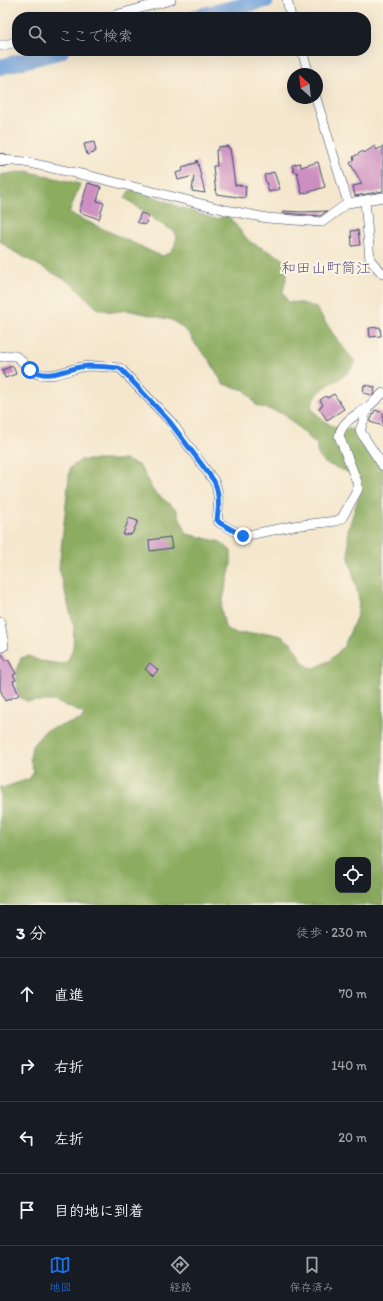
<!DOCTYPE html>
<html lang="ja">
<head>
<meta charset="utf-8">
<style>
  body { margin:0; font-family:Itim,"Klee One",sans-serif; background:#242831; color:#f1f3f6 }
  .controls { position:absolute; right:12px; bottom:12px; display:grid; overflow:hidden; border-radius:8px; box-shadow:0 4px 16px #0002 }
  .controls button { width:36px; height:36px; display:grid; place-items:center; padding:0; border:0; border-bottom:1px solid #363941; background:#171b24; color:#f1f3f6; font:20px sans-serif }
  .compass { position:absolute; left:287px; top:68px; width:36px; height:36px; border-radius:50%; background:#171b24; box-shadow:0 4px 16px #0002; rotate:333deg }
  .stop { position:absolute; width:12px; height:12px; margin:-9px; border:3px solid #1a73e8; border-radius:50%; background:#fff }
  .stop.end { background:#1a73e8; border-color:#fff; box-shadow:0 1px 4px #0008 }
  .list { margin:0; padding:0; list-style:none }
  h2 { display:flex; justify-content:space-between; align-items:center; height:52px; margin:0; padding:0 16px; font-size:17px }
  h2 small { font-size:13px; font-weight:400; color:#9ea1a6 }
  .list li { display:grid; grid-template-columns:26px 1fr auto; gap:12px; align-items:center; box-sizing:border-box; height:72px; padding:0 16px; border-top:1px solid #363941 }
  .list b { display:block; font-size:15px; white-space:nowrap }
  .list em { font-size:13px; font-style:normal; color:#9ea1a6 }
  .icon { flex:none; width:22px; height:22px; fill:none; stroke:currentColor; stroke-width:2; stroke-linecap:round; stroke-linejoin:round }
  .map { position:relative; flex:none; width:383px; height:905px; overflow:hidden }
  .search { position:absolute; background:#171b24; box-shadow:0 4px 16px #0002; left:12px; right:12px; top:12px; height:44px; display:flex; align-items:center; gap:10px; box-sizing:border-box; padding:0 14px; border-radius:16px; color:#9ea1a6; font-size:15px }
  .sheet { height:340px; background:#171b24 }
  nav { display:flex; justify-content:space-around; align-items:center; box-sizing:border-box; height:56px; border-top:1px solid #363941; background:#171b24; font-size:11px; color:#9ea1a6 }
  nav a { display:grid; justify-items:center; gap:2px }
  nav .on { color:#1a73e8 }
  .map>svg:first-child { display:block }
  .forest { fill:#8cac60; stroke:#546e5f; fill-rule:evenodd }
  .lines { fill:none; stroke-linecap:round; stroke-linejoin:round }
  .river { stroke:#70a0da; stroke-width:16 }
  .building { fill:#cd8ec1 }
  .street-casing { stroke:#3c4b6f; stroke-width:10 }
  .secondary-casing { stroke:#3c4b6f; stroke-width:14 }
  .street { stroke:#fff; stroke-width:9 }
  .secondary { stroke:#fff; stroke-width:12 }
  .route { stroke:#1a73e8; stroke-width:5 }
  .labels { text-anchor:middle; stroke-width:4; stroke-linejoin:round; paint-order:stroke }
  .quarter-label { font-size:15px; fill:#595081; stroke:#fcf5e5 }
</style>
</head>
<body>
<div class="map">
<svg width="383" height="905" viewBox="0 0 383 905">
  <rect width="100%" height="100%" fill="#fcf5e5"/>
  <filter id="ink" filterUnits="userSpaceOnUse"><feTurbulence type="fractalNoise" baseFrequency=".025" numOctaves="2"/><feDisplacementMap in="SourceGraphic" scale="8" xChannelSelector="R" yChannelSelector="G"/><feConvolveMatrix kernelMatrix="1 2 1 2 8 2 1 2 1" color-interpolation-filters="sRGB"/></filter>
  <filter id="wash" filterUnits="userSpaceOnUse"><feTurbulence type="fractalNoise" baseFrequency=".012" numOctaves="4" result="noise"/><feDisplacementMap in="SourceGraphic" scale="16" xChannelSelector="R" yChannelSelector="G"/><feGaussianBlur stdDeviation="0.9" result="paint"/><feColorMatrix in="noise" values="0 0 0 0 0 0 0 0 0 0 0 0 0 0 0 0 0 1.4 0 .05"/><feComposite in="paint" operator="in"/></filter>
  <g filter="url(#wash)">
    <rect width="100%" height="100%" fill="#f4e7cd"/>
    <path class="forest" d="M26 171 80 184 69 213 161 256C174 253 174 248 177 236L174 231 161 224 125 198 129 191 136 189 179 207 215 219 228 216 250 242 282 258 286 263 288 270 283 292 288 302 302 303 316 308 338 341 355 362C348 382 320 380 311 406 316 416 328 425 338 428 346 430 349 427 357 432L383 469V905H0V786L2 788 29 779 34 772 30 759 32 746 46 730 81 720 85 714 54 701H27L21 698 18 691 16 670 21 658 28 656 40 661 62 664 68 661 73 648 74 627 59 568 70 468 81 460H126L140 466 153 491 176 509 187 534 221 542 231 551V565L221 608 225 627 231 632 239 634 268 633 281 636 293 645 303 662 309 667 315 668 329 661 344 646 358 613 359 599 349 558 348 530 361 490 350 473 325 463 320 458 317 452V445L284 414 257 406 245 390 223 384 210 361 196 345 189 333 172 320 127 310 112 312 98 309 71 283 13 251 0 241V175ZM338 860H368V890H338Z"/>
    <g class="lines">
      <path class="river" d="M196 17 266 0
        M0 67 61 51"/>
    </g>
    <g id="blocks">
      <path class="building" d="M94 142 96 151 94 152V153L87 155 84 144Z
        M228 146V148H230L235 185 246 186 245 198 216 194 213 166H217L216 150H218V147Z
        M375 146 377 150 383 146V191L355 196 353 186 362 184 350 163 354 160 353 157 363 151 364 153Z
        M197 160 205 193 192 191 194 176 178 180 176 173 183 171 182 167 196 163Z
        M318 162 325 187 302 194 297 172H294L292 165 300 163 301 167Z
        M274 172 280 189 269 192 264 175Z
        M88 183 101 187 97 201 104 203 99 219 79 212Z
        M284 211 302 212 327 211 320 216 283 213Z
        M141 213 149 216 145 225 137 222Z
        M358 230 360 245 352 246 351 231Z
        M380 327 381 336 370 337 369 328Z
        M13 366 16 374 5 378 2 370Z
        M364 385 375 387 374 393 373 395 363 393Z
        M334 394 344 409 327 420 319 408 323 405 320 400 326 396 327 398Z
        M375 410 383 413V426L370 422Z
        M129 518 138 521 132 534 123 535Z
        M170 537 172 548 150 551 149 540Z
        M0 654H2L6 661 8 659 16 674 13 675 16 680 13 681 19 695 5 701 0 689Z
        M150 663 158 670 153 676 145 669Z"/>
    </g>
  </g>
  <g filter="url(#ink)">
    <use href="#blocks" fill-opacity="0" stroke="#3c4b6f" stroke-width="1"/>
    <g class="lines">
      <g class="street-casing">
        <path id="street" d="M287 0 291 17
          M108 17 171 0
          M0 46 17 42
          M302 51 309 74
          M316 98 348 203
          M3 160 25 162 94 177 226 210 267 218 322 222 348 203 383 197
          M365 200 370 260 383 274
          M0 357C27 350 19 370 39 374 56 378 72 367 88 366 98 366 109 367 119 368L122 370 171 422 214 481C220 493 219 507 217 520L220 523 243 536 293 526 336 521 342 518 358 489 357 482 339 436C342 421 356 415 368 407
          M383 393 368 407 360 431 383 466
          M0 622 4 646 0 648"/>
      </g>
      <g class="secondary-casing">
        <path id="secondary" d="M0 160H3"/>
      </g>
      <use href="#street" class="street"/>
      <use href="#secondary" class="secondary"/>
    </g>
  </g>
  <g class="lines" filter="url(#ink)">
    <path class="route" d="M30 370C53 381 66 367 88 366 98 366 109 367 119 368L122 370 170 422 214 481C220 493 219 507 217 520L220 523 243 536"/>
  </g>
  <g class="labels">
    <g class="quarter-label">
      <text x="326" y="273">和田山町筒江</text>
    </g>
  </g>
</svg>
<div class="controls">
<button><svg class="icon" aria-label="locate" viewBox="0 0 24 24"><circle cx="12" cy="12" r="6"/><path d="M12 2v4M12 18v4M2 12h4M18 12h4"/></svg></button>
</div>
<svg class="compass" viewBox="-18 -18 36 36"><path d="M0-13l5 13h-10z" fill="#e53935"/><path d="M0 13l5-13h-10z" fill="#9ea1a6"/></svg>
<div class="stop" style="left:30px;top:370px"></div>
<div class="stop end" style="left:243px;top:536px"></div>
<div class="search"><svg class="icon" aria-label="search" viewBox="0 0 24 24"><circle cx="10" cy="10" r="6"/><path d="M15 15l6 6"/></svg>ここで検索</div>
</div>
<section class="sheet">
<h2>3 分<small>徒歩 · 230 m</small></h2>
<ul class="list">
<li><svg class="icon" aria-label="ahead" viewBox="0 0 24 24"><path d="M12 20V5M6 11l6-6 6 6"/></svg><div><b>直進</b></div><em>70 m</em></li>
<li><svg class="icon" aria-label="right" viewBox="0 0 24 24"><path d="M7 20v-9h11M14 6l5 5-5 5"/></svg><div><b>右折</b></div><em>140 m</em></li>
<li><svg class="icon" aria-label="left" viewBox="0 0 24 24"><path d="M17 20v-9H6M10 6l-5 5 5 5"/></svg><div><b>左折</b></div><em>20 m</em></li>
<li><svg class="icon" aria-label="arrive" viewBox="0 0 24 24"><path d="M6 21V4h12l-3 4 3 4H6"/></svg><div><b>目的地に到着</b></div></li>
</ul>
</section>
<nav>
<a class="on"><svg class="icon" aria-label="map" viewBox="0 0 24 24"><path d="M3 6l6-2 6 2 6-2v14l-6 2-6-2-6 2zM9 4v14M15 6v14"/></svg>地図</a>
<a><svg class="icon" aria-label="directions" viewBox="0 0 24 24"><path d="M12 3l9 9-9 9-9-9zM9 14v-3h6M13 9l2 2-2 2"/></svg>経路</a>
<a><svg class="icon" aria-label="saved" viewBox="0 0 24 24"><path d="M7 4h10v16l-5-4-5 4z"/></svg>保存済み</a>
</nav>
</body>
</html>
